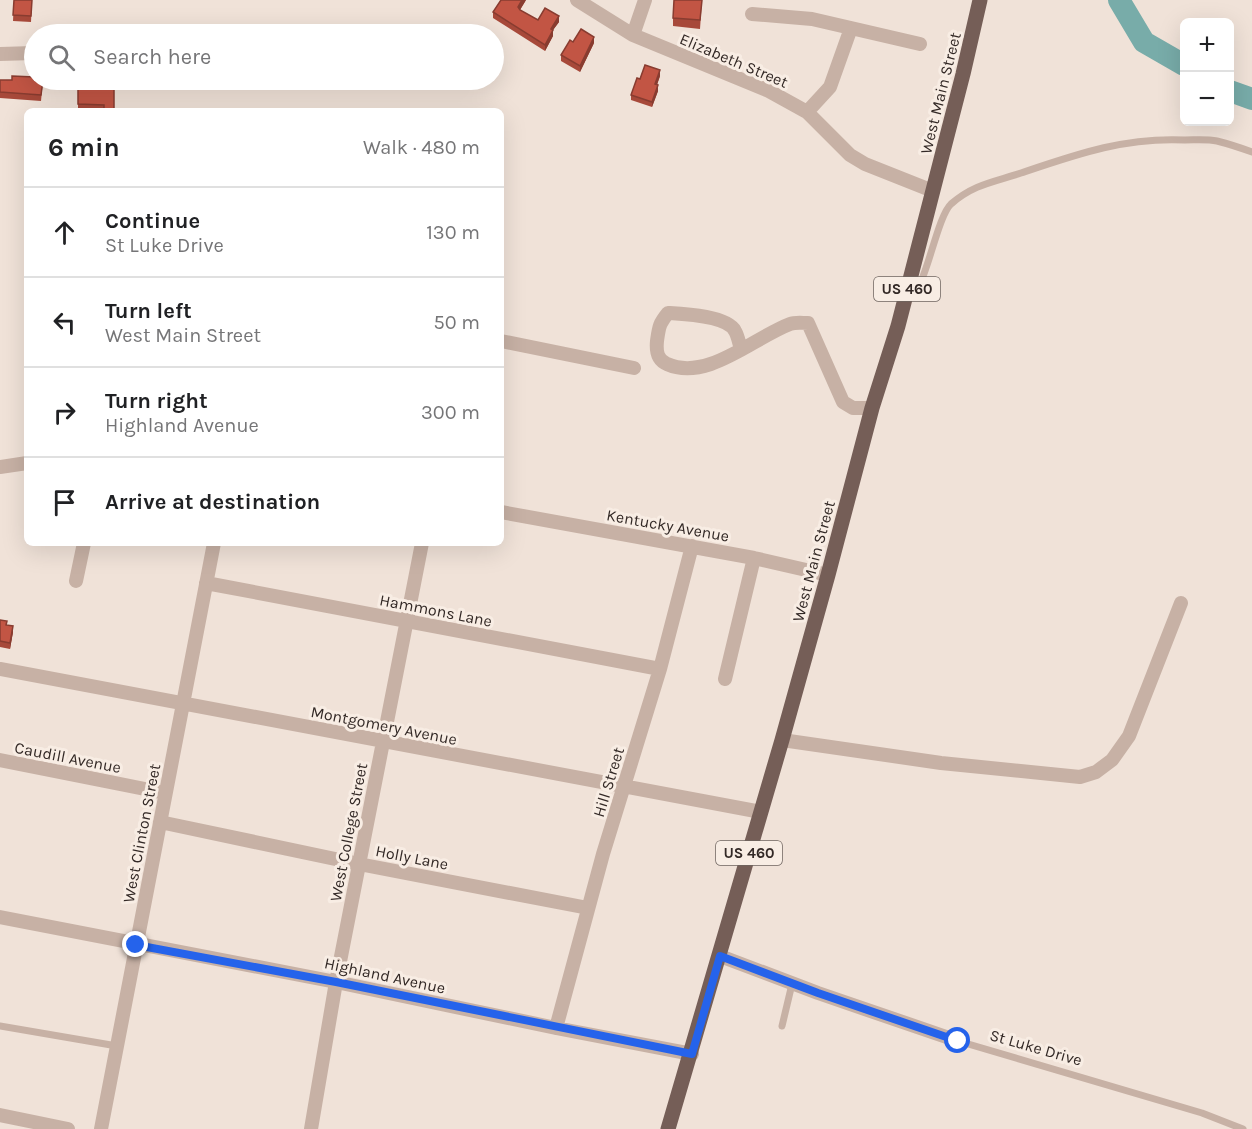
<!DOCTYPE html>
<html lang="en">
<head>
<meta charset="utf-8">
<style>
  body { margin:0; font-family:Karla,sans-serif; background:#f6f6f6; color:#202124 }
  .controls { position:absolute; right:18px; top:18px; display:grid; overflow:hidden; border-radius:9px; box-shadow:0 6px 24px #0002 }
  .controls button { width:54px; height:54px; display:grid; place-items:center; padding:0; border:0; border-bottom:2px solid #e0e0e0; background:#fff; color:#202124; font:30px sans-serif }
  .stop { position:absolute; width:18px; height:18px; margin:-14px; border:4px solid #2563eb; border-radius:50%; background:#fff }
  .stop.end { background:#2563eb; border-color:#fff; box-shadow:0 2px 6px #0008 }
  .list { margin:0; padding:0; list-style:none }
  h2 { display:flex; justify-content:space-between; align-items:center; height:78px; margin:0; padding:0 24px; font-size:26px }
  h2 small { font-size:20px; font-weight:400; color:#757577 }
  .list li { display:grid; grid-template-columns:39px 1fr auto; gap:18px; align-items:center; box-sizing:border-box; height:90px; padding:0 24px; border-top:2px solid #e0e0e0 }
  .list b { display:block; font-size:22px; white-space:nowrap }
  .list p { margin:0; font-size:20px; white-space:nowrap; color:#757577 }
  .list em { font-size:20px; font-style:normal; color:#757577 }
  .icon { flex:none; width:33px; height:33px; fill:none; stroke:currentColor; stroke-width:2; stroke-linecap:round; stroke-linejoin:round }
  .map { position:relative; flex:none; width:1252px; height:1129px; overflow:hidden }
  .search { position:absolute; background:#fff; box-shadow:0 6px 24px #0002; left:24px; top:24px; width:480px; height:66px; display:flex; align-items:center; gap:15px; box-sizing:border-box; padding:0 21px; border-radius:33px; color:#757577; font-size:22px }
  .panel { position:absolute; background:#fff; box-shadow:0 6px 24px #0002; left:24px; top:108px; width:480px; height:438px; border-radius:9px }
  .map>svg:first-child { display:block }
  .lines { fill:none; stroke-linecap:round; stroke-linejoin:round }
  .river { stroke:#78aca9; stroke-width:22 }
  .service { stroke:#c7b1a5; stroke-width:7 }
  .minor { stroke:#c7b1a5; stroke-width:14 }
  .primary { stroke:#755e57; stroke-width:15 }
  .wall { fill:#a7493a }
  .shaded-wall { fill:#883c30 }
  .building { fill:#c25544; stroke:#883c30; stroke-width:1.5 }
  .route { stroke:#2563eb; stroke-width:8 }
  .labels { text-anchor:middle; stroke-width:6; stroke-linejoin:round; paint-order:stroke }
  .shield { fill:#f8ede4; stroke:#6e645f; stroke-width:1.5 }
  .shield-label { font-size:15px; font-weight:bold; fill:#332926 }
  .street-label { font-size:16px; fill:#332926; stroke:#f8ede4 }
</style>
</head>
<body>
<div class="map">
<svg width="1252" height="1129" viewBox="0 0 1252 1129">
  <rect width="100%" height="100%" fill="#f0e2d8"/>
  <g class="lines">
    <path class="river" d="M1119 0 1144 42 1184 65
      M1230 91 1252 99"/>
    <path class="service" d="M907 289 918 288C929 268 939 215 951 204 974 184 994 182 1021 173 1077 154 1125 137 1185 140 1196 140 1207 139 1217 141 1229 144 1241 148 1252 152
      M0 1026 117 1046
      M782 1026 792 984
      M958 1041 1202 1113 1243 1129"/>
    <path class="minor" d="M577 0 633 35 769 91 807 112 850 155 865 164 933 191
      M752 14 812 19 920 44
      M633 35 645 0
      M0 54 34 53
      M807 112 830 87 851 28
      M501 341 634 368
      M741 349C739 343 738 336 735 331 727 316 685 314 668 313 659 324 659 327 657 341 656 351 657 360 667 364 707 382 753 338 790 324 795 322 802 323 808 323L843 402 853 408H872
      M0 467 27 463
      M501 512 754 558 828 575
      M76 581 84 543
      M206 583 660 669
      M0 669 761 812
      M725 679 754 558
      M782 740 941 763 1080 777 1096 772 1112 760 1129 736 1181 603
      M0 760 165 793
      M160 822 359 864 588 908
      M0 917 336 982 556 1028 692 1054
      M720 956 818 993 958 1041
      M556 1028 603 854 660 669 692 546
      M0 1115 68 1129
      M101 1129 214 543
      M311 1129 336 982 422 543"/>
    <path class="primary" d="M668 1129 782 740 828 575 872 408 898 326 963 74 980 0"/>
  </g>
  <path class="wall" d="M14 0H32L31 22 13 21Z
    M526 0 520 10 538 20 559 22 553 30V36L545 51 493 18V12Z
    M702 0 700 29 673 26V18Z
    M594 43 580 72 561 61V55Z
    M660 76 657 85 658 91 652 107 631 100V95L640 79Z
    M0 80H43L41 101 0 98Z
    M78 87 114 111 78 110Z
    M0 620 7 625 13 632 10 649 0 647Z"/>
  <path class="shaded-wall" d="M522 0H526L518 13V7Z
    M559 16V22L553 30V36L545 51V45L551 29Z
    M594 37V43L580 72V66Z
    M660 70V76L655 90V84Z
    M658 85V91L652 107V102Z
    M13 626V632L10 649V643Z"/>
  <path class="building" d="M14 0H32L31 16 13 15Z
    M501 0H522L518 7 520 10 538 20 545 8 559 16 551 29 553 30 545 45 493 12Z
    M674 0H702L700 20 673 18Z
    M581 29 594 37 580 66 561 55 570 40 573 42Z
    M645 65 660 70 655 84 658 85 652 102 631 95 637 78 640 79Z
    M12 76 34 77V80H43L41 95 0 92V80H12Z
    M92 80H114V111H104V105L78 104V87H91Z
    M0 620 7 621 6 625 13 626 10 643 0 641Z"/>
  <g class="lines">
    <path class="route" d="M136 945 336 982 692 1054 720 956 818 993 958 1041"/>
  </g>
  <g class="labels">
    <g class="shield">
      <rect x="874" y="277" width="66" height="24" rx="4.5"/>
      <rect x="716" y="841" width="66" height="24" rx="4.5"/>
    </g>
    <g class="shield-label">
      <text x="907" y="294">US 460</text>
      <text x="749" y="858">US 460</text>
    </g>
    <g class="street-label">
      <text transform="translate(734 60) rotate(23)" y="6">Elizabeth Street</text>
      <text transform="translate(940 93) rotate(-76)" y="6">West Main Street</text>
      <text transform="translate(668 525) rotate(10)" y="6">Kentucky Avenue</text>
      <text transform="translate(813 561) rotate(-75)" y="6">West Main Street</text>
      <text transform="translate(436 610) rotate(11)" y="6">Hammons Lane</text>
      <text transform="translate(384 725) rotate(11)" y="6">Montgomery Avenue</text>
      <text transform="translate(68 757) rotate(11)" y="6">Caudill Avenue</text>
      <text transform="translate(608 782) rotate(-73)" y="6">Hill Street</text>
      <text transform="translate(348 832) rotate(-79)" y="6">West College Street</text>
      <text transform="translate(141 833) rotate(-79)" y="6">West Clinton Street</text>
      <text transform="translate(412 857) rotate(11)" y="6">Holly Lane</text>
      <text transform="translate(385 975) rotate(12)" y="6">Highland Avenue</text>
      <text transform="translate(1036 1047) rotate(16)" y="6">St Luke Drive</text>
    </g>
  </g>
</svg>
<div class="controls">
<button>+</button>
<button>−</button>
</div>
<div class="stop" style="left:958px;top:1041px"></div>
<div class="stop end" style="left:136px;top:945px"></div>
<div class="search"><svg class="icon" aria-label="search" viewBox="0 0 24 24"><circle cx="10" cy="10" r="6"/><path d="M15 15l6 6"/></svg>Search here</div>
<section class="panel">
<h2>6 min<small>Walk · 480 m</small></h2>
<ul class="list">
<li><svg class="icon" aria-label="ahead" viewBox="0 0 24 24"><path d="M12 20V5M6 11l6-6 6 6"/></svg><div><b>Continue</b><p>St Luke Drive</p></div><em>130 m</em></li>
<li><svg class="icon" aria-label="left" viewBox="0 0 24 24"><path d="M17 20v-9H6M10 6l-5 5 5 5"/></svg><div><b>Turn left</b><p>West Main Street</p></div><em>50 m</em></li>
<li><svg class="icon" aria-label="right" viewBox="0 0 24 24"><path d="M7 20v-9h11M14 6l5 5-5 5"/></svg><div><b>Turn right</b><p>Highland Avenue</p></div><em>300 m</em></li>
<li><svg class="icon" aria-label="arrive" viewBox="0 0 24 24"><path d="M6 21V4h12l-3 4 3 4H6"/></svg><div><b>Arrive at destination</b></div></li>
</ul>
</section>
</div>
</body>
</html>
